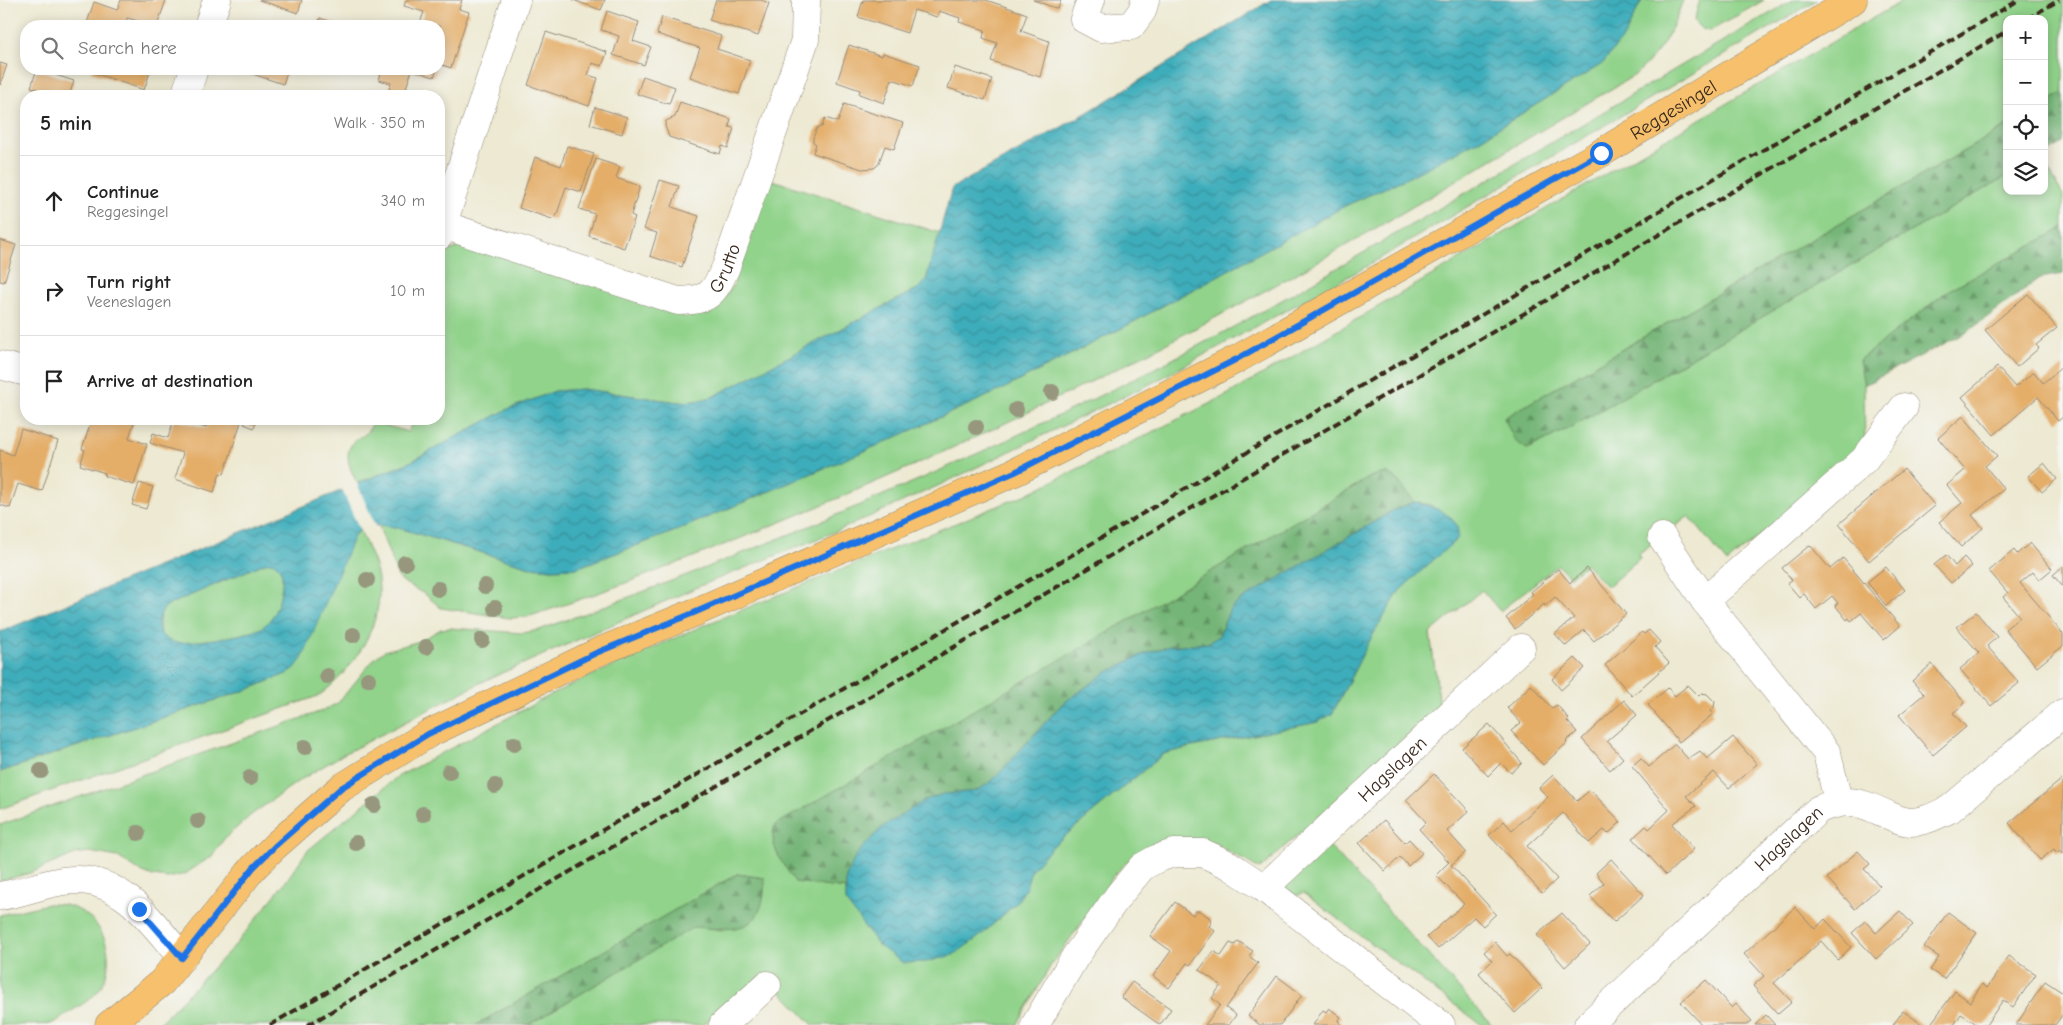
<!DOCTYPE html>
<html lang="en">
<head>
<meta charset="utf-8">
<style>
  body { margin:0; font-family:"Comic Neue",sans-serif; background:#f6f6f6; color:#222 }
  .controls { position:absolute; right:15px; top:15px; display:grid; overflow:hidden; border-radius:10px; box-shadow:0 2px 12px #0003 }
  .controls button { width:45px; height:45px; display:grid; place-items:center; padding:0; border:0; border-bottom:1px solid #e0e0e0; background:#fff; color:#222; font:25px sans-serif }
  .stop { position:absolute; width:15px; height:15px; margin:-11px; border:4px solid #1a73e8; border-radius:50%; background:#fff }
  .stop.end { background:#1a73e8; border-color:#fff; box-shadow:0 1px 5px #0008 }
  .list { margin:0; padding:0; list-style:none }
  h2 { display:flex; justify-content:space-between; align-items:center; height:65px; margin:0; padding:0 20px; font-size:21px }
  h2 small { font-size:16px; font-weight:400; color:#767676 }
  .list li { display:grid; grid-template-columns:32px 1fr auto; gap:15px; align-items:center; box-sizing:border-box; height:90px; padding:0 20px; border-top:1px solid #e0e0e0 }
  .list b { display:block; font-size:19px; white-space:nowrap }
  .list p { margin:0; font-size:16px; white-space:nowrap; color:#767676 }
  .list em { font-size:16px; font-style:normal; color:#767676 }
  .icon { flex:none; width:28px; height:28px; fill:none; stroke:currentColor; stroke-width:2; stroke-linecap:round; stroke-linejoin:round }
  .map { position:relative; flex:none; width:2063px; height:1025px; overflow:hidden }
  .search { position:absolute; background:#fff; box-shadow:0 2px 12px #0003; left:20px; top:20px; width:425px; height:55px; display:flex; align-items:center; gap:12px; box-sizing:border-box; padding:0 18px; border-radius:20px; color:#767676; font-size:19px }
  .panel { position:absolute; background:#fff; box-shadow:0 2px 12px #0003; left:20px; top:90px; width:425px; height:335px; border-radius:20px }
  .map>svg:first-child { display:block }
  .grass { fill:#91d38b; stroke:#667e54; fill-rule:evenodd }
  .forest { fill:url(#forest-firs); stroke:#58704a }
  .water { fill:url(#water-waves); stroke:#3c6c6c; fill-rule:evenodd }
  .pier { fill:#ede9d2 }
  .building { fill:#e4ae69 }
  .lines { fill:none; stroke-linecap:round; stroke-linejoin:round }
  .minor-casing { stroke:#948a78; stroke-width:29 }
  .major-casing { stroke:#948a78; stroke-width:29 }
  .minor { stroke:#fff; stroke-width:28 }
  .major { stroke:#f7c06c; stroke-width:28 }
  .rail { stroke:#3b2a1e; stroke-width:4; stroke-dasharray:8 4; stroke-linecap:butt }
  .tree { fill:#97977e }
  .route { stroke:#1a73e8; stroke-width:6 }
  .labels { text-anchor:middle; stroke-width:4; stroke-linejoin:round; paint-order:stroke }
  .street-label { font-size:19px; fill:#3b2a1e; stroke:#f6f6f2 }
</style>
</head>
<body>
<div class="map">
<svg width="2063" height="1025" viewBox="0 0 2063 1025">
  <defs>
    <pattern id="forest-firs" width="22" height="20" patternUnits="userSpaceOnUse" patternTransform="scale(1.25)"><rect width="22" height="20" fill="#74b577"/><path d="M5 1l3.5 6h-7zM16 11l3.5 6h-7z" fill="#609361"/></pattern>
    <pattern id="water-waves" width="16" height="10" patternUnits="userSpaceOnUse" patternTransform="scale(1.25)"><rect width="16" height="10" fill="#3eadbb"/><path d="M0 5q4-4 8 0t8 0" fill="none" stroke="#358d97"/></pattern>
  </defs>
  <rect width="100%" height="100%" fill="#f6f6f2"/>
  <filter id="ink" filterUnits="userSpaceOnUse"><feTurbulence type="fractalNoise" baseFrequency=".02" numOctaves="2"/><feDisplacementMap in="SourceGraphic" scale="10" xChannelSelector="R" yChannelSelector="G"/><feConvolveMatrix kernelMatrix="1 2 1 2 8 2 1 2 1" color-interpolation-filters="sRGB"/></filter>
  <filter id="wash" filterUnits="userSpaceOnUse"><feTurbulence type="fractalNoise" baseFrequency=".0096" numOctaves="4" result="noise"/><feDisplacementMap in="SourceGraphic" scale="20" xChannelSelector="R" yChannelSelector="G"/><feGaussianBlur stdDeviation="1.12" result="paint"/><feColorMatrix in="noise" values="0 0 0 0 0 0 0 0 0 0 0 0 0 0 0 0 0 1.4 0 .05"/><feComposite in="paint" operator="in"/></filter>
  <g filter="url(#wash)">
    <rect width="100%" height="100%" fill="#ede9d2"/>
    <path class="grass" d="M1642 0H1683C1670 35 1663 50 1635 75 1542 129 1450 186 1357 239 1168 348 973 444 771 526 691 558 610 591 527 617L510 618 441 608 426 595 405 583 398 577 378 524 395 527 530 567 552 569 576 568 673 532 874 447 1001 390 1126 326 1347 205 1411 176 1479 140 1602 64 1625 35Z
      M1700 0H1764L1710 31C1702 30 1698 27 1694 20Z
      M1793 0H1817L1362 269 1156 381 944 483 842 529 700 586 484 681 342 755 297 782 251 815 224 839 212 856 185 874 168 878 153 876 136 869 118 857 89 852 75 854 30 873 0 881V825L322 711 338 703 374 659 384 651 420 641 441 629 450 628 522 633 539 630C770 547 996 453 1213 338 1286 299 1356 257 1428 215 1550 144 1671 71 1793 0Z
      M1904 0H2063V93L2044 104V19H2007V126L1504 418 1527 449 1573 426 2007 176V191H2044V162L2063 195V228L1949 290 1860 360 1864 385 1865 448 1727 563 1689 516 1638 554 1640 558 1607 587 1586 564 1570 577 1558 565 1500 611 1482 590 1430 633 1440 706 1260 869 1214 843 1184 838 1152 845 1127 862 1113 876 1099 899 1051 965 1017 1025H813L764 974 703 1025H528L694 926 722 930 765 878 737 874 476 1025H158L237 943 286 881 307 851 397 777 562 689 697 628 1025 495 1225 396ZM1372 476 1395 477 1415 502 1431 505 1458 538 1400 590 1371 638 1332 714 1318 722 1187 748 1163 754 1054 845 1031 870 1025 890 1015 904 979 937 953 955 846 902V889L795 882 1122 624Z
      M769 179 940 233 926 280 919 288 712 397 696 401 678 402 583 389 555 391 506 410 410 462 357 483C350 469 341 451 357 439 363 434 358 439 364 435 368 432 371 426 374 422L408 432 414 419H439V260L444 252 470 244 704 308 726 296 734 284 738 262Z
      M360 531C368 549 379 569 379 589 381 629 349 675 318 696L0 809V772L249 689 286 674 355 534Z
      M272 562C282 567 283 575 282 585 280 599 276 617 264 626 252 636 199 641 181 643H171L162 637C158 626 157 616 166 606L265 563Z
      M1324 840 1492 1025H1482L1303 893 1290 898 1284 888Z
      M48 904C57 904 65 904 74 908 104 919 117 958 102 985 96 997 81 1005 70 1012 64 1016 57 1022 50 1024 40 1025 12 1025 0 1025V915Z"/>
    <path class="forest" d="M2063 93V143L2044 154V104Z
      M2007 126V176L1573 426 1527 449 1515 441 1504 418Z
      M2063 228V274L2040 278 1967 332 1864 385 1859 360 1949 290Z
      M1386 473 1395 477 1415 502 1394 510 1243 599 1230 609 1219 636 1208 643 1170 646 1141 655 1104 674 1061 705 993 780 977 791 963 793 846 877V889L795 882C784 864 767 846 775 825L1122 624 1372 476Z
      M737 874 765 878C764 933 740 931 694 927L528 1025H476Z"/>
    <path class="water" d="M1271 0H1642L1625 35 1602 64 1479 140 1411 176 1347 205 1126 326 1001 390 874 447 673 532 576 568 552 569 530 567 395 527C380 525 369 524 355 534L302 659 294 669 286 674 249 689 0 772V632L410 462 506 410 555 391 583 389 678 402 696 401 712 397 919 288 926 280 952 188 1083 115ZM272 562C282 567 283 575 282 585 280 599 276 617 264 626 252 636 199 641 181 643 158 642 151 623 166 606L265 563Z
      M1415 502C1433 506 1461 515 1458 538L1400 590 1371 638 1332 714 1318 722 1187 748 1163 754 1054 845 1031 870 1025 890 1015 904 979 937 953 955 926 962 903 963 878 945 846 902V877L856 855 881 828 925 800 943 794 977 791 993 780 1061 705 1104 674 1141 655 1170 646 1208 643 1219 636 1230 609 1243 599 1394 510Z"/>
    <path class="pier" d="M356 481 376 528 361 533 341 487Z"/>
    <g id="blocks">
      <path class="building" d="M121 0H166L157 26 127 18 125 26H86L94 2 117 10Z
        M259 0H302L298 13Z
        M406 0H462L459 9 469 12 451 68 439 64V26H419L424 12 404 6Z
        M573 0H605L601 10Z
        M716 0H761L769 3 758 36 709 20Z
        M863 0H986L1027 14 1021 31 1049 41 1040 77 991 61 997 43 983 38 985 30 959 22 960 18 939 11 937 17 914 10 907 33 858 17Z
        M1033 0H1061L1058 9Z
        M607 11 639 22 633 41 651 47 644 65 613 55 619 36 601 30Z
        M662 17 721 36 717 49 750 60 739 94 690 77 700 48 657 34Z
        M320 18 342 26H318Z
        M546 32 607 52 602 66 592 63 588 75 598 78 589 106 528 85Z
        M849 45 882 56 883 53 920 65 913 86 892 79 884 103 859 94 860 90 837 82Z
        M0 63 7 65 0 85Z
        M955 67 992 79 985 100 948 88Z
        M37 69 74 81 69 96H59L31 87Z
        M88 69H151L144 90 91 72 92 70Z
        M237 69H288L283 84Z
        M382 69H437L434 77 412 70 406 88 430 96H387L391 83 379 80Z
        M643 76 675 87 669 104 637 94Z
        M225 91 240 96H223Z
        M680 102 731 119 729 127 734 128 728 148 722 146 720 154 669 137 665 126 666 121 675 117Z
        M844 104 903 123 894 149 885 146 878 165 874 168 862 169 813 153 816 144 813 142V138L816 130 818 127H822L825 118 838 122Z
        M595 107 627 117 622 134 590 124Z
        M567 146 594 154 581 192 566 187 555 220 519 208 535 157 561 166Z
        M596 159 620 167 616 178 640 186 631 215 635 217 624 248 589 236 595 214 579 209Z
        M660 180 679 186 672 207 699 216 682 267 650 256 657 233 644 229Z
        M0 240 16 245 4 282 0 281Z
        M2028 294 2057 328 2036 345 2039 348 2017 367 1985 330Z
        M2063 366V417L2058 421 2038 397 1994 435 1962 397 1997 367 2015 387 2034 372 2043 383Z
        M1963 416 1997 456 1985 466 2004 489 1972 515 1983 528 1961 547 1939 522 1962 503 1947 485 1965 470 1938 438Z
        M92 419H135L129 438 147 444 134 485 104 476 105 473 80 465 85 450 82 449Z
        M174 419 206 428 209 419H242L224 474 220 473 214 492 175 479 183 453 150 443 153 433 168 438Z
        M246 419H257L254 428 244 424Z
        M21 429 58 441 42 491 18 484 10 508 0 505V450L13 455Z
        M2044 463 2057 479 2042 492 2028 476Z
        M1904 469 1935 506 1869 561 1839 524Z
        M139 483 153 487 146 509 132 505Z
        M2030 543 2052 569 2039 580 2033 572 2020 583 2063 634V646L2037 667 2005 629 2020 617 2003 597 2008 593 1989 571 2014 550 2017 554Z
        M1810 545 1830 569 1843 558 1900 626 1884 640 1861 613 1851 621 1849 618 1847 620 1835 605 1838 603 1832 596 1816 609 1804 594 1800 598 1787 583 1792 580 1782 568Z
        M1946 555 1955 566 1964 557 1972 566 1951 583 1934 565Z
        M2063 566V587L2053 575Z
        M1886 567 1905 590 1886 606 1867 582Z
        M1587 568 1626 614 1594 641 1584 630 1566 646 1555 634 1574 618 1555 597 1545 606 1544 604 1515 629 1506 618 1533 594 1531 592 1558 569 1570 583Z
        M1976 612 1997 637 1987 646 2019 683 1991 706 1960 669 1979 653 1957 627Z
        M1649 630 1660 642 1655 647 1669 663 1632 696 1605 665 1642 632 1644 634Z
        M1575 658 1585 668 1561 690 1552 679Z
        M1932 664 1965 703 1953 713 1966 727 1933 755 1899 715 1924 694 1912 681Z
        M1531 685 1552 708 1557 705 1569 719 1567 721 1577 732 1566 741 1567 743 1543 765 1511 731 1521 723 1507 708Z
        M1688 685 1699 696 1702 693 1707 694 1715 702 1714 707 1710 711 1713 714 1679 742 1648 705 1668 688 1675 696Z
        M1624 700 1637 715 1607 741 1623 758 1610 770 1582 739Z
        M1489 724 1522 763 1511 773 1501 763 1488 776 1462 748Z
        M1733 737 1757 764 1729 788 1714 772 1686 796 1696 806 1672 824 1694 849 1666 875 1633 838 1646 826 1649 829 1669 810 1632 766 1641 758 1649 767 1675 744 1688 759 1700 751 1707 759Z
        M1434 774 1469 811 1447 831 1466 852 1451 865 1496 914 1483 926 1474 917 1438 949 1427 937 1464 904 1436 875 1449 862 1419 829 1426 822 1406 800Z
        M1553 775 1577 801 1590 790 1621 822 1608 834 1604 830 1589 843 1563 813 1527 846 1557 879 1542 893 1489 835 1504 821 1512 830 1548 797 1539 788Z
        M2061 780 2063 782V854L2060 850 2057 853 2054 849 2040 860 2009 823Z
        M1384 820 1405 843 1409 839 1422 853 1408 866 1400 857 1385 871 1359 843Z
        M1858 851 1870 864 1864 869 1880 886 1855 909 1827 878Z
        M1611 859 1644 895 1614 922 1590 896 1604 883 1596 873Z
        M1175 902 1193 915 1195 911H1200L1210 918 1211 923 1209 926 1215 931 1190 965 1187 963 1169 988 1153 976 1171 951 1150 936Z
        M1795 907 1815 929 1825 919 1851 947 1838 960 1821 941 1798 962 1774 983 1792 1002 1778 1014 1753 986 1764 976 1744 954Z
        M1900 911 1913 925 1876 959 1852 933 1865 921 1876 933Z
        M1948 912 1977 933 1944 979 1930 970 1939 957 1924 947Z
        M1562 913 1590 944 1565 967 1537 935Z
        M1238 941 1253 951 1249 956 1258 963 1226 1008 1236 1015 1229 1025H1205L1220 1005 1212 998 1221 985 1199 970 1214 951 1221 956 1230 943 1235 945Z
        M1495 942 1507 956 1510 954 1542 988 1515 1013 1479 973 1492 961 1484 952Z
        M2009 956 2036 974 2013 1007 2003 1000 1986 1025H1978L1961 1014 1954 1025H1930L1955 991 1970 1002 1982 984 1987 988Z
        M1277 976 1302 995 1280 1025H1260L1248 1016Z
        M1706 980 1732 1008 1736 1004 1752 1021 1747 1025H1702L1681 1002Z
        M2045 981 2063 993V1014L2055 1025H2016Z
        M1132 982 1171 1009 1160 1025 1121 997Z
        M1329 1008 1341 1017 1338 1021 1343 1025H1313L1323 1010 1326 1012Z
        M1903 1011 1906 1013 1923 1025H1893Z
        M1766 1015 1775 1025H1755Z"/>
    </g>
  </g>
  <g filter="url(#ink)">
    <use href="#blocks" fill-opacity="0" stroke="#948a78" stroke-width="1"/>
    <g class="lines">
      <g class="minor-casing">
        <g id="minor">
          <path d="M1091 0 1084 19 1101 28 1131 26 1142 11 1145 0"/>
          <path d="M208 26 217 0"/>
          <path d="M185 96 194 69"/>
          <path id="s1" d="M443 225 678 301C710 300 713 295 726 267L805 40 806 0"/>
          <path d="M439 236 516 0"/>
          <path d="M0 365 26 372"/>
          <path d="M1662 537 1705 601 1827 753 1838 801"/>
          <path d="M1705 601 1864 460 1904 407"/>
          <path id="s2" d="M1264 888 1521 648"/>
          <path d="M0 896C25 893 50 880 75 880 124 879 153 924 182 958"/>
          <path d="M723 1025 767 985"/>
          <path d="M1035 1025 1075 957 1118 896 1142 867 1156 859 1174 853H1203L1229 865 1264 888 1441 1025"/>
          <path id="s3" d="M1588 1025 1819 809C1851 797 1859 802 1888 815 1895 818 1903 822 1910 822 1925 822 1937 815 1950 809L2063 713"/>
        </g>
      </g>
      <g class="major-casing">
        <g id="major">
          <path id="s4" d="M109 1025 162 982 253 868 275 846 341 788 428 734 596 653 696 612 1015 472 1237 359 1601 153 1853 0"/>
        </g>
      </g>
      <use href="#minor" class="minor"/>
      <use href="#major" class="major"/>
      <path class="rail" d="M2027 19 2059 0
        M270 1025 2019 0
        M308 1025 2007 31"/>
    </g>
    <g class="tree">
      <circle cx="1052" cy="392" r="8"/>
      <circle cx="1016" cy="410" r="8"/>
      <circle cx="976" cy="427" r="8"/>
      <circle cx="405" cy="563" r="8"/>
      <circle cx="367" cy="580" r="8"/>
      <circle cx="485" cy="586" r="8"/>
      <circle cx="438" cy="589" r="8"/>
      <circle cx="495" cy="608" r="8"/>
      <circle cx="353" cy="635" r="8"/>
      <circle cx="482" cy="640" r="8"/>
      <circle cx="426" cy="647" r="8"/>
      <circle cx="327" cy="676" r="8"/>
      <circle cx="368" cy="679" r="8"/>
      <circle cx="514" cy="744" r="8"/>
      <circle cx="305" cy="747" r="8"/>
      <circle cx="41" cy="771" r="8"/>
      <circle cx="449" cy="772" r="8"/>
      <circle cx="250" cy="778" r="8"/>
      <circle cx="495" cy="786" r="8"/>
      <circle cx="374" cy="805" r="8"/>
      <circle cx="423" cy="814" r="8"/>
      <circle cx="198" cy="821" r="8"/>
      <circle cx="138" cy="833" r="8"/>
      <circle cx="356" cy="843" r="8"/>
    </g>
  </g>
  <g class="lines" filter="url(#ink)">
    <path class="route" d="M139 909 182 958 253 868 275 846 341 788 428 734 596 653 696 612 1015 472 1237 359 1601 153"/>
  </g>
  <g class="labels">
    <g class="street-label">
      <text dy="7" stroke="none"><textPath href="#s4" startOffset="1830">Reggesingel</textPath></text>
      <text dy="7" stroke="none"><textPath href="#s1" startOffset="310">Grutto</textPath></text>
      <text dy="7" stroke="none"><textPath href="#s2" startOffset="175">Hagslagen</textPath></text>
      <text dy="7" stroke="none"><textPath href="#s3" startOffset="274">Hagslagen</textPath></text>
    </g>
  </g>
</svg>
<div class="controls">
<button>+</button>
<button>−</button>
<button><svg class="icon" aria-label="locate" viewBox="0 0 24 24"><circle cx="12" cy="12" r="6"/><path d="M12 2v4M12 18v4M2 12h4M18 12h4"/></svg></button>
<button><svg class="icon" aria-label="layers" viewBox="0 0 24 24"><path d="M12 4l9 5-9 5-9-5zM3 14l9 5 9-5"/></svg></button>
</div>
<div class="stop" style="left:1601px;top:153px"></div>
<div class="stop end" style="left:139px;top:909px"></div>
<div class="search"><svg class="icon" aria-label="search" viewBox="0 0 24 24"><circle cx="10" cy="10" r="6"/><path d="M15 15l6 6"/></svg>Search here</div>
<section class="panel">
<h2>5 min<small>Walk · 350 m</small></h2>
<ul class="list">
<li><svg class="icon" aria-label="ahead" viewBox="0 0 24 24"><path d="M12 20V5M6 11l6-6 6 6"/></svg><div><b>Continue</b><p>Reggesingel</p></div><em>340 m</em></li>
<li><svg class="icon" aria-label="right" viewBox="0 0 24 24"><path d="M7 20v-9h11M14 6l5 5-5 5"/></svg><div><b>Turn right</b><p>Veeneslagen</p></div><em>10 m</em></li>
<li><svg class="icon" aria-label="arrive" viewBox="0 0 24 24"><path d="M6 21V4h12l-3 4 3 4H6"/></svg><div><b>Arrive at destination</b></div></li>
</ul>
</section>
</div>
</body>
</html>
